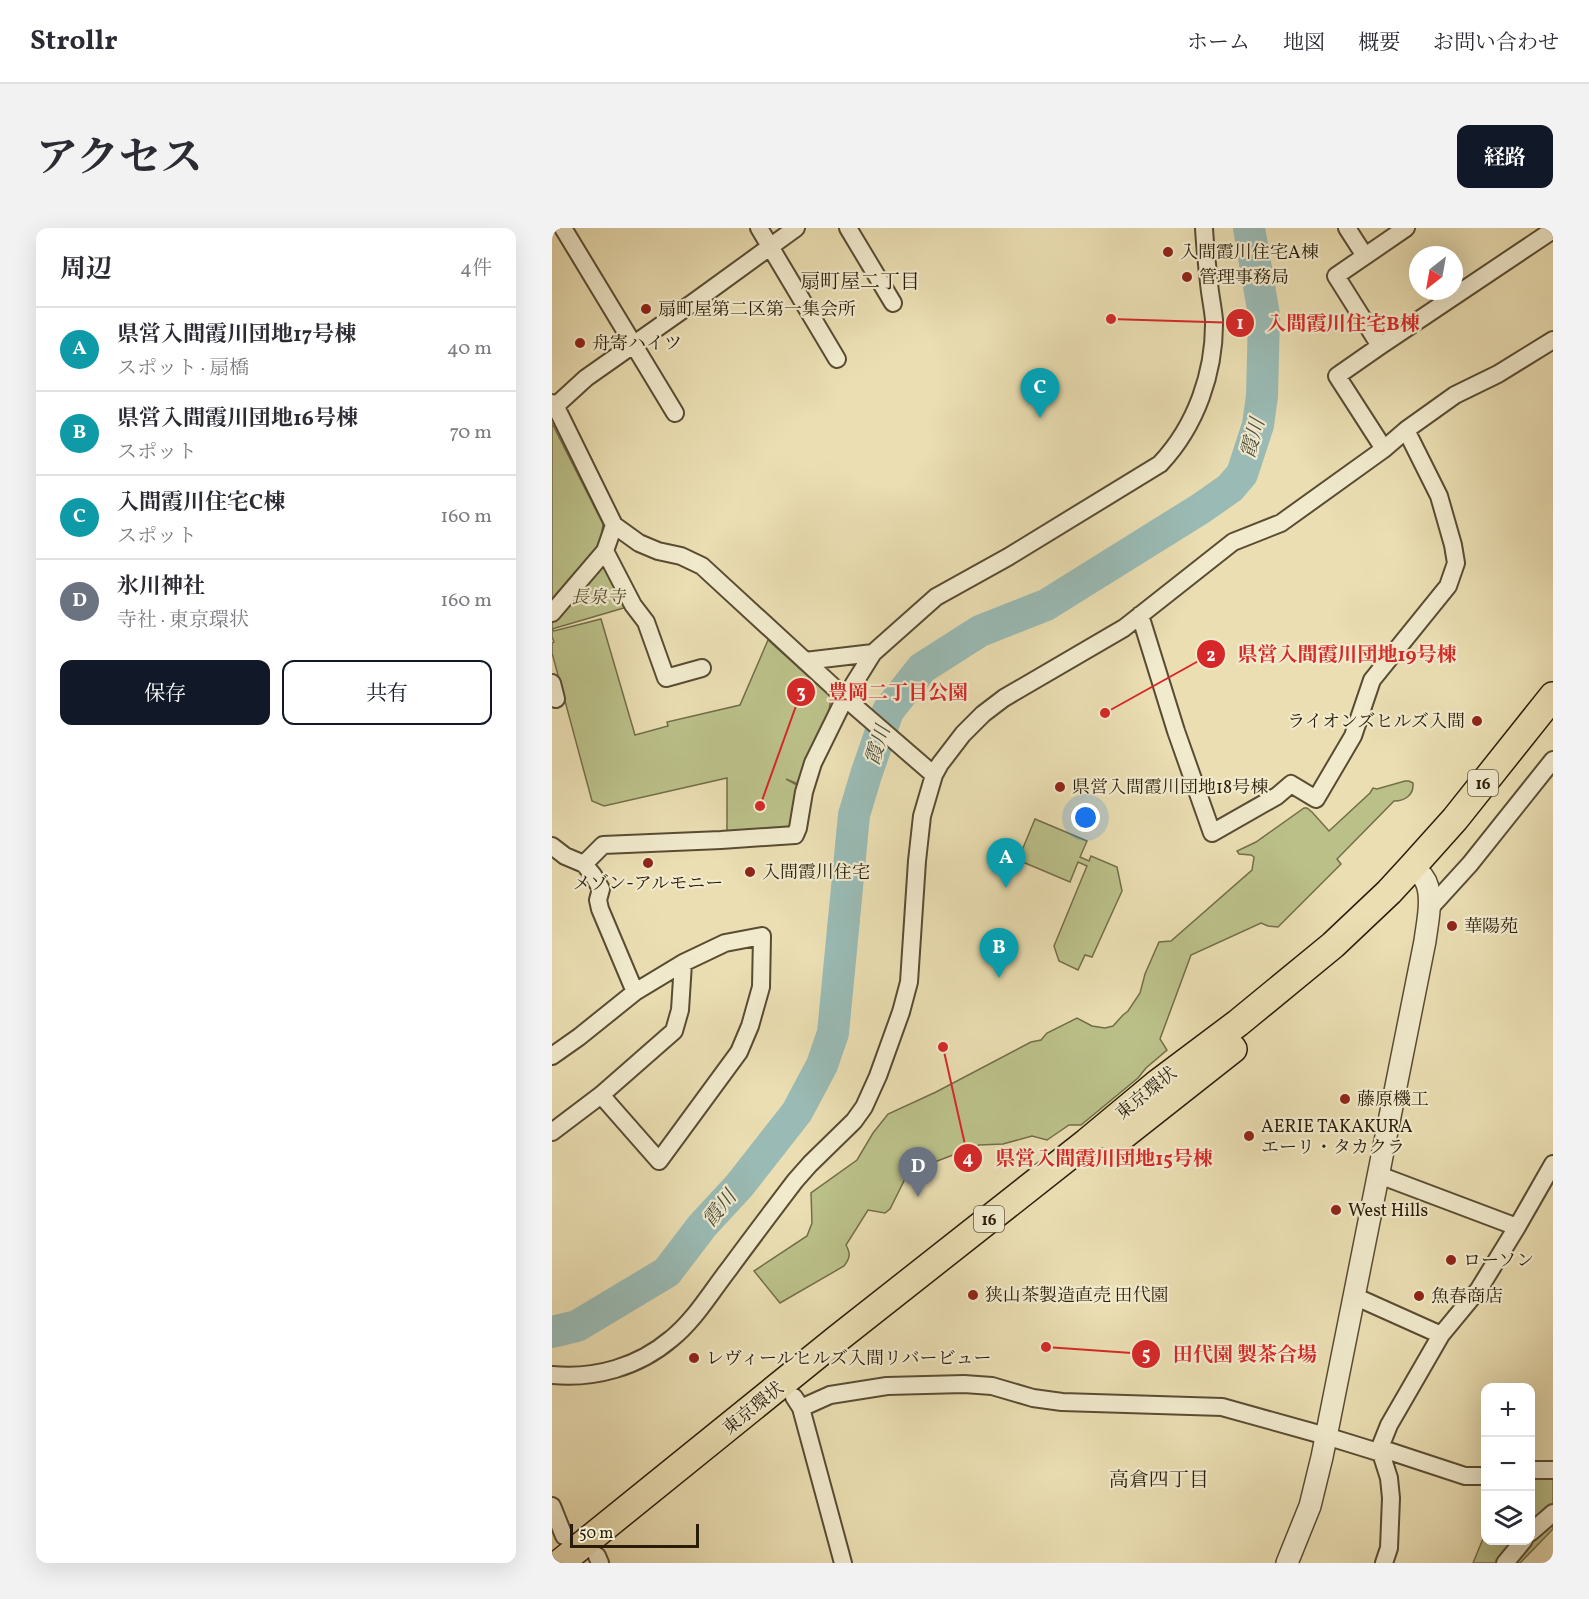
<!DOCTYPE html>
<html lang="ja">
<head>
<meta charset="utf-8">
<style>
  body { margin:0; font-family:Vollkorn,"Noto Serif JP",serif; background:#f2f2f3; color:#2b2b33 }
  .controls { position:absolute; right:18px; bottom:18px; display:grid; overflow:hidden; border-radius:12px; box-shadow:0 6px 24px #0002 }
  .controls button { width:54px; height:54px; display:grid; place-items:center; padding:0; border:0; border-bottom:2px solid #e1e1e2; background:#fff; color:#2b2b33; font:30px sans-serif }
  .compass { position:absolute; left:857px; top:18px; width:54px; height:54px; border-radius:50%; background:#fff; box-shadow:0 6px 24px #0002; rotate:211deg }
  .scale { position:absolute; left:18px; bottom:15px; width:129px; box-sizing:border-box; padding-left:6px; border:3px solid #291c09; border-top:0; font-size:16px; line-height:21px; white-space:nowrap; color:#291c09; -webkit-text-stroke:4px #f1eacd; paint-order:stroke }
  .you { position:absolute; left:534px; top:590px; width:21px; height:21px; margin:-15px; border:4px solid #fff; border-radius:50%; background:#1a73e8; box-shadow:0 0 0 9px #1a73e833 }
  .badge { display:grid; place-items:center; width:39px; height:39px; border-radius:50%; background:#111827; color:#fff; font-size:20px; font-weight:700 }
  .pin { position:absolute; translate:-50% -50px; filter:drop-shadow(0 2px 3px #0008) }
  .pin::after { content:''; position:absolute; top:32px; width:21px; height:18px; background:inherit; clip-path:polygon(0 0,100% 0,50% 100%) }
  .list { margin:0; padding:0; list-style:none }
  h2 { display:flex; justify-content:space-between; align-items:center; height:78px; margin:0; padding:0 24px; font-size:26px }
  h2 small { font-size:20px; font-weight:400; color:#7c7c81 }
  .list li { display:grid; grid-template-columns:39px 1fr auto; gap:18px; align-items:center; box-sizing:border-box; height:84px; padding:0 24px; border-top:2px solid #e1e1e2 }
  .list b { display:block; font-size:22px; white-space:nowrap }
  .list p { margin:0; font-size:20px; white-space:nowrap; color:#7c7c81 }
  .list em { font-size:20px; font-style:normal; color:#7c7c81 }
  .actions { display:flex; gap:12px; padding:18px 24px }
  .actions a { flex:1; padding:14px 0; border:2px solid #111827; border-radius:12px; text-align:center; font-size:21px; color:#111827 }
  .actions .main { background:#111827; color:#fff }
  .icon { flex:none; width:33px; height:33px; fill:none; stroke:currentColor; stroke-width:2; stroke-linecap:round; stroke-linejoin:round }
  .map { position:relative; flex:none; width:1001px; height:1335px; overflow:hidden; border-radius:12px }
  header { display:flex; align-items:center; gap:36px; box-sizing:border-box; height:84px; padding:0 30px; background:#fff; border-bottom:2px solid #e1e1e2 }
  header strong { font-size:28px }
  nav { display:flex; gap:33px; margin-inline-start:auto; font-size:21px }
  .intro { display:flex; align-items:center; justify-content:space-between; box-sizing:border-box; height:144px; padding:0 36px }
  h1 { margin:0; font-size:42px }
  .button { padding:15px 27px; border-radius:12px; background:#111827; color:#fff; font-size:21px; font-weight:700 }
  main { display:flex; gap:36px; padding:0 36px }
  aside { flex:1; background:#fff; border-radius:12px; box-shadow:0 6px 24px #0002 }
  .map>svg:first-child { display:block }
  .green { fill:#bbc089; stroke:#726e49; stroke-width:1.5 }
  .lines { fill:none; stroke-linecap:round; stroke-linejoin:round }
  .river { stroke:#9abbb5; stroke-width:32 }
  .minor-casing { stroke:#594c33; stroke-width:20 }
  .tertiary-casing { stroke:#594c33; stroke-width:24 }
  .trunk-casing { stroke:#291c09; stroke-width:30 }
  .minor { stroke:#f1eacd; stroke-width:16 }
  .tertiary { stroke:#f1eacd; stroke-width:21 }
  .trunk { stroke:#eadeb2; stroke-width:27 }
  .poi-dot { fill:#8f2418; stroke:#f1eacd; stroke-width:2 }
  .labels { text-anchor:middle; stroke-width:4.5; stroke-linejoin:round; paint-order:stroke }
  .shield { fill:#f1eacd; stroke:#655a44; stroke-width:1.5 }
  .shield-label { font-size:16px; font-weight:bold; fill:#291c09 }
  .poi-label { font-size:18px; fill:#291c09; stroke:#f1eacd; text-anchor:start }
  .park-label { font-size:18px; font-style:italic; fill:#554d2f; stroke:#f1eacd }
  .street-label { font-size:18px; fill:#291c09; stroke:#f1eacd }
  .neighbourhood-label { font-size:20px; fill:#291c09; stroke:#f1eacd }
  .water-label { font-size:20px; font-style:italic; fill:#4b4c3d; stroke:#f1eacd }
  .leader { fill:none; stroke:#d62828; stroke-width:2 }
  .callout-dot { fill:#d62828; stroke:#f1eacd; stroke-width:2 }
  .mark-label { font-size:18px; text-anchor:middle; font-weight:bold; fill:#fff }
  .callout-label { font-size:20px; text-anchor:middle; font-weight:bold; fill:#d62828; stroke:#f1eacd; stroke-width:4.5; stroke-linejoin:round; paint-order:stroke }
</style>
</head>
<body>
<header>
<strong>Strollr</strong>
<nav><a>ホーム</a><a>地図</a><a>概要</a><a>お問い合わせ</a></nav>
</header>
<div class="intro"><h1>アクセス</h1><a class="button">経路</a></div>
<main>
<aside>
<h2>周辺<small>4件</small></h2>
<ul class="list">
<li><span class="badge" style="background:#0f9aa8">A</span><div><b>県営入間霞川団地17号棟</b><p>スポット · 扇橋</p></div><em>40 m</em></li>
<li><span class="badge" style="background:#0f9aa8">B</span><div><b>県営入間霞川団地16号棟</b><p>スポット</p></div><em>70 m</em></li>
<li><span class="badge" style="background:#0f9aa8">C</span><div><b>入間霞川住宅C棟</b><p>スポット</p></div><em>160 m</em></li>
<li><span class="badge" style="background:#6b7280">D</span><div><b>氷川神社</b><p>寺社 · 東京環状</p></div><em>160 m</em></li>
</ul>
<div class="actions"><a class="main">保存</a><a>共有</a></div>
</aside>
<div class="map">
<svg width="1001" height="1335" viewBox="0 0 1001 1335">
  <rect width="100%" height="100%" fill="#eadeb2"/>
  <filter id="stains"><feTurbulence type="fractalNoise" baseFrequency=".00333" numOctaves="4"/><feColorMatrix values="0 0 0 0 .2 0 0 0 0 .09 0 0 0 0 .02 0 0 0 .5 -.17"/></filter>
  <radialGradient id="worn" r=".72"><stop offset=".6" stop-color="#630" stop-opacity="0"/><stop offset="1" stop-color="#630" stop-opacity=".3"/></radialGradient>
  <path class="green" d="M0 195 51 296 48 318 0 375Z
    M50 335 75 379 0 401 2 403 49 391 83 507 116 498 115 494 188 477 216 412 279 469 277 483 246 556 234 551 245 557 239 596 235 600 175 604V550L52 578 40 573 0 425V415L2 414 0 409V392Z
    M853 553H857L861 555C862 567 853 573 842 573L785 631 789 636 726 699 716 698 709 695 639 727 608 811 615 822 594 840 586 850 529 897H517L495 912 480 908 451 916 427 917 367 940 354 949 338 981 333 985 316 982 294 1017C299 1026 298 1030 292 1038L228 1075 202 1043 255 1008 260 995 259 965 305 932 321 905 336 886 384 864 479 814 489 812 495 805 525 790 540 798 553 800 561 798 571 787 576 783 588 765 593 746 607 714 619 713 700 642 702 629 699 627 687 626 685 623 704 614 752 580H755L760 584 777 603 818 565 821 560 825 561Z
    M483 591 535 613 528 629 537 633 539 628 565 639 570 663 540 729 533 727 526 742 507 733 502 718 535 638 526 634 518 654 466 632Z
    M979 1244 1001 1246V1301L968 1335H921L933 1306V1312H978Z"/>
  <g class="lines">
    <path class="river" d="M0 1104 25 1098 115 1044 150 998 187 958 245 884 270 837 281 805 302 587 314 547 336 483 370 440 428 403 494 377 648 281 678 260 690 246 706 197 710 168 712 87 697 0"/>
    <g class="minor-casing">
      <path id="minor" d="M11 0 123 185
        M207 0 285 131
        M296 0 341 75
        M795 0 813 28
        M828 118 784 48 854 0
        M0 175 4 179 62 297 87 315 106 323 129 328 150 338 300 476 382 547
        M0 181 34 150 142 74 244 0
        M832 221 785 148 828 118 1001 2
        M53 323 81 377 94 394 114 450 150 440
        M0 385 53 323 62 297
        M588 387 624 503 660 605 725 568 739 556 764 571 801 508 820 452 896 358 904 335 901 317 887 268 854 202
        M253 433 321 425
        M0 455 4 471
        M0 618 13 628 32 636 41 647 49 661 46 672 48 681 83 764
        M32 636 51 617 169 612 243 607 246 600 252 564 261 535 293 470 321 425 384 369 456 329 608 236C644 198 663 144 662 92 661 80 658 67 657 55 655 37 653 18 652 0
        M877 681 918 636 1001 532
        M0 828 27 809 83 764 131 735 173 715 210 708 209 759 198 798 187 824 107 933 49 867
        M0 904 49 867 122 803 128 782 131 735
        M827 947 965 999 1001 936
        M802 1068 889 1107
        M0 1147C43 1151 86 1139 119 1111 142 1093 159 1064 177 1041 199 1011 221 982 243 953L258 936 302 893 312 879 326 848 349 784 357 754 365 633 370 588 382 547 388 536 411 506 431 486 452 470 572 400 681 314 729 295 832 221 854 202 903 167 946 146 1001 112
        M242 1169 249 1180 291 1335
        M249 1180 278 1167 335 1158 412 1156 440 1158 481 1170 510 1174 670 1179 774 1208 829 1225 837 1223 913 1248H933
        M978 1242H1001
        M0 1278 12 1308
        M978 1305 1001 1285
        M45 1328 48 1335
        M832 1335 837 1320 839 1270 837 1250 829 1225V1217L837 1197 889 1107 927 1061 965 999
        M953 1335 972 1312"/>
    </g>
    <g class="tertiary-casing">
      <path id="tertiary" d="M735 1335 758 1278 770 1229 873 713C875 696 883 664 871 649 868 646 863 642 860 639"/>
    </g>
    <g class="trunk-casing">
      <path id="trunk" d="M563 914 681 821
        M8 1335 285 1111 535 914 606 855 686 795 781 717 837 664 860 639 903 591 1001 468"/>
    </g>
    <use href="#minor" class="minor"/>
    <use href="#tertiary" class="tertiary"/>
    <use href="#trunk" class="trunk"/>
  </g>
  <g class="poi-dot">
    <circle cx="616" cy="24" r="6"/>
    <circle cx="635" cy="49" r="6"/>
    <circle cx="94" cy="81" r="6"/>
    <circle cx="28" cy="115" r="6"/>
    <circle cx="925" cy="493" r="6"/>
    <circle cx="508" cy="559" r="6"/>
    <circle cx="96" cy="635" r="6"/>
    <circle cx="198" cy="644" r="6"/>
    <circle cx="900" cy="698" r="6"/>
    <circle cx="793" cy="871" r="6"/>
    <circle cx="697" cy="908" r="6"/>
    <circle cx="784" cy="982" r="6"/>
    <circle cx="899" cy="1032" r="6"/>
    <circle cx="421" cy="1067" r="6"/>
    <circle cx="867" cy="1068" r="6"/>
    <circle cx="142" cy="1130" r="6"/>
  </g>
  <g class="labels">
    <g class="shield">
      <rect x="916" y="542" width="30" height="26" rx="4.5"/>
      <rect x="422" y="978" width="30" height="26" rx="4.5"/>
    </g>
    <g class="shield-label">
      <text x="931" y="561">16</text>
      <text x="437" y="997">16</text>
    </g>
    <g class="poi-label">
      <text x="628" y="30">入間霞川住宅A棟</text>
      <text x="647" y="55">管理事務局</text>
      <text x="106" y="87">扇町屋第二区第一集会所</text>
      <text x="40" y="121">舟寄ハイツ</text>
      <text x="913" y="499" text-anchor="end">ライオンズヒルズ入間</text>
      <text x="520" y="565">県営入間霞川団地18号棟</text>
      <text x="210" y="650">入間霞川住宅</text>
      <text x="96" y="661" text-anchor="middle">メゾン-アルモニー</text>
      <text x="912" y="704">華陽苑</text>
      <text x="805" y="877">藤原機工</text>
      <text x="709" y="904">AERIE TAKAKURA<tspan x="709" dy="21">エーリ・タカクラ</tspan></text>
      <text x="796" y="988">West Hills</text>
      <text x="911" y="1038">ローソン</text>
      <text x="433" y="1073">狭山茶製造直売 田代園</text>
      <text x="879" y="1074">魚春商店</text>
      <text x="154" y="1136">レヴィールヒルズ入間リバービュー</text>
    </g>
    <g class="park-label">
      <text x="46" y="375">長泉寺</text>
    </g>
    <g class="street-label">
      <text transform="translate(594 865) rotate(-39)" y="6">東京環状</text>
      <text transform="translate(201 1180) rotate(-39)" y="6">東京環状</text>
    </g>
    <g class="neighbourhood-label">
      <text x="308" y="60">扇町屋二丁目</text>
      <text x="607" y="1258">高倉四丁目</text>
    </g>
    <g class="water-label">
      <text transform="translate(700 210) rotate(-74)" y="7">霞川</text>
      <text transform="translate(325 517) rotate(-72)" y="7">霞川</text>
      <text transform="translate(167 980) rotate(-51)" y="7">霞川</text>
    </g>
  </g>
  <path class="leader" d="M559 91L688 95M553 485L659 426M208 578L249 464M391 819L416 930M494 1119L594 1126"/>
  <g class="callout-dot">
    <circle cx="559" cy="91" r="6"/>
    <circle cx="553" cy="485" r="6"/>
    <circle cx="208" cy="578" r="6"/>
    <circle cx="391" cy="819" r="6"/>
    <circle cx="494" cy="1119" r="6"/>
    <circle cx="688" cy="95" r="15"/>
    <circle cx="659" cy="426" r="15"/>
    <circle cx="249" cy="464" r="15"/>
    <circle cx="416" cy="930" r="15"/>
    <circle cx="594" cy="1126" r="15"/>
  </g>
  <g class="mark-label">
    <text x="688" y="101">1</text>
    <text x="659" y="433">2</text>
    <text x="249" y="470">3</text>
    <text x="416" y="936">4</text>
    <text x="594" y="1132">5</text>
  </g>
  <g class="callout-label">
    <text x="791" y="102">入間霞川住宅B棟</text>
    <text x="795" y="433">県営入間霞川団地19号棟</text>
    <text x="346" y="471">豊岡二丁目公園</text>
    <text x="552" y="937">県営入間霞川団地15号棟</text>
    <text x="693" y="1133">田代園 製茶合場</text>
  </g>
  <rect width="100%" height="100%" filter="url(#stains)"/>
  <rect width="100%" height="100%" fill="url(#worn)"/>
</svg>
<div class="controls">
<button>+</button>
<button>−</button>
<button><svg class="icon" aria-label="layers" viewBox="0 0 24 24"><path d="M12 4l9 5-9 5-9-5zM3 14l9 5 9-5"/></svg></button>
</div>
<svg class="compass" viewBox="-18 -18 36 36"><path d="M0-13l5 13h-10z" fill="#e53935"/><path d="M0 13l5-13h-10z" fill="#7c7c81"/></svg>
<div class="scale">50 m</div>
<div class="you"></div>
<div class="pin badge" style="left:454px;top:660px;background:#0f9aa8">A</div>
<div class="pin badge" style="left:447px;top:750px;background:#0f9aa8">B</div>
<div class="pin badge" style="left:488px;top:190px;background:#0f9aa8">C</div>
<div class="pin badge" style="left:366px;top:969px;background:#6b7280">D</div>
</div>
</main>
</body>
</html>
